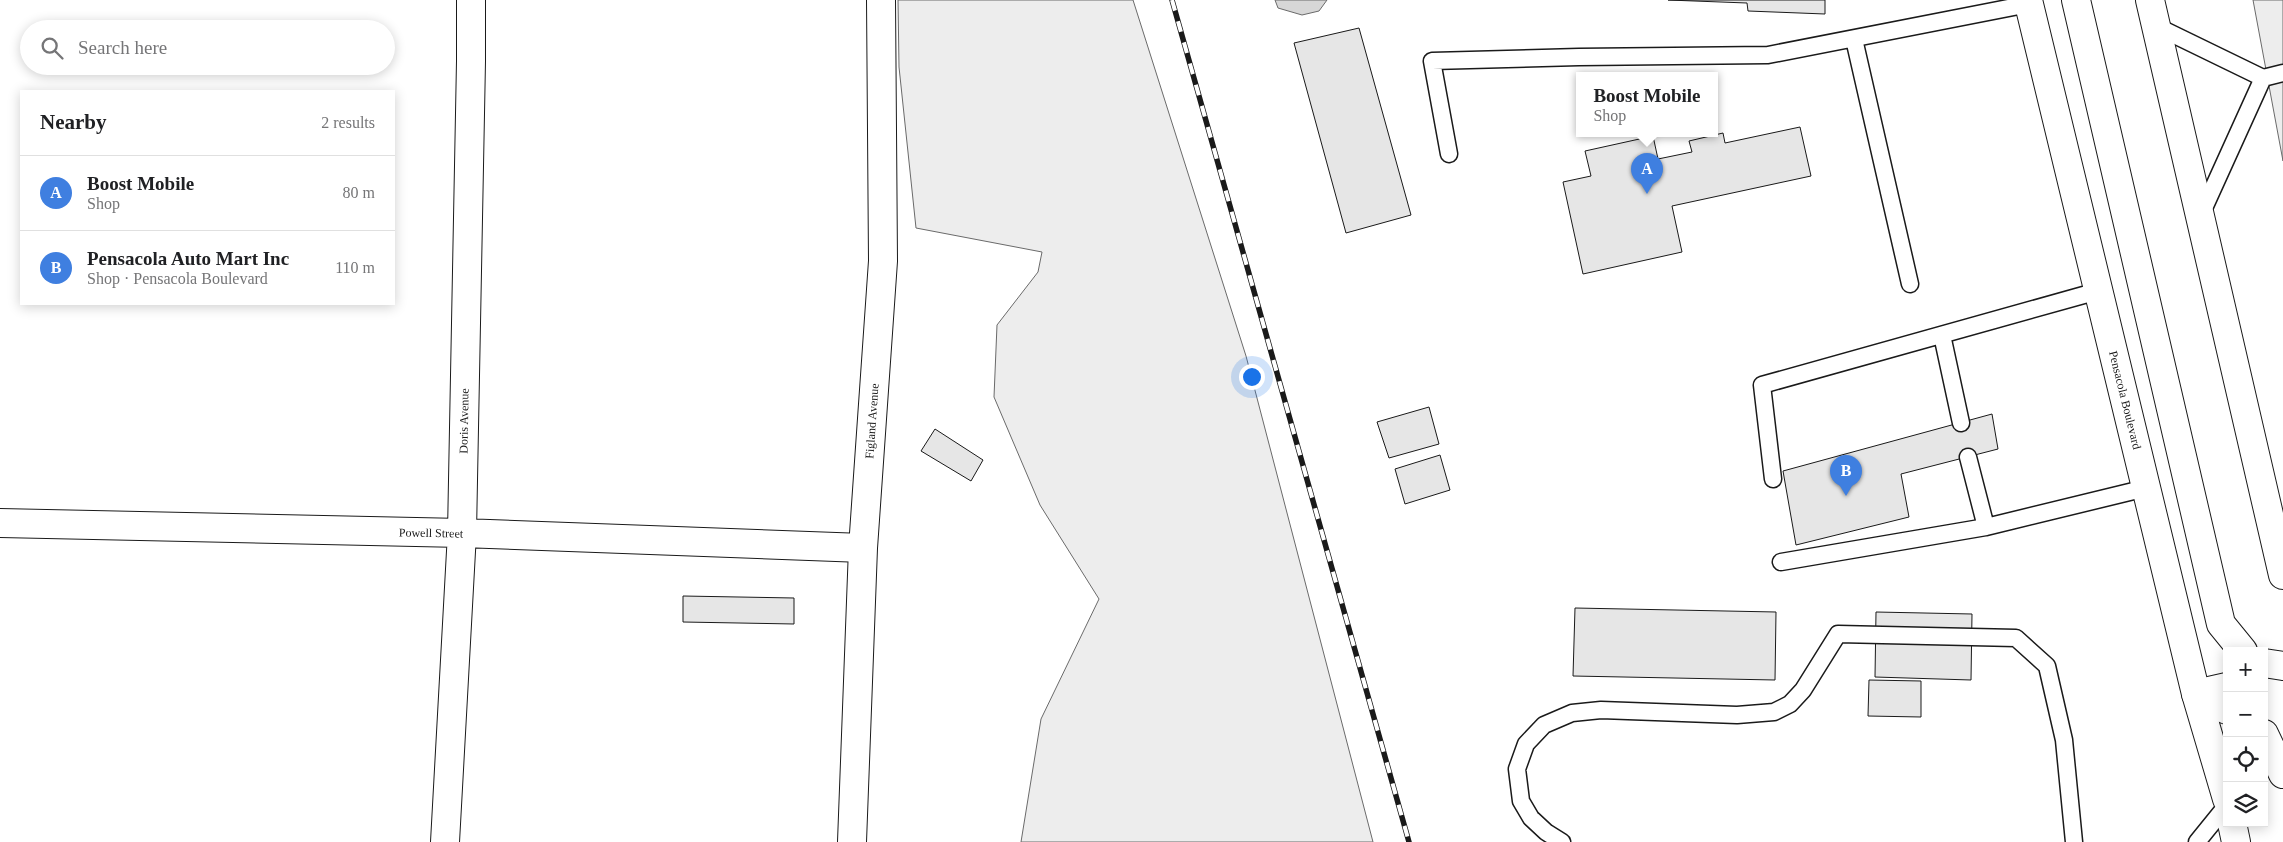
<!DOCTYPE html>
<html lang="en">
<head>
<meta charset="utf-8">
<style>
  body { margin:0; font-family:Georgia,serif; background:#f6f6f6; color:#202124 }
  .controls { position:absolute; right:15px; bottom:15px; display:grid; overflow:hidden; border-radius:0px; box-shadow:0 2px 12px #0003 }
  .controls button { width:45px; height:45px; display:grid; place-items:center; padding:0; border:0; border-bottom:1px solid #e0e0e0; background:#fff; color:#202124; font:25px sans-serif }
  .you { position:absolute; left:1251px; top:376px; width:18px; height:18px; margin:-12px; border:4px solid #fff; border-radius:50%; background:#1a73e8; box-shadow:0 0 0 8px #1a73e833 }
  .badge { display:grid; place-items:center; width:32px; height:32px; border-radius:50%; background:#ea580c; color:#fff; font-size:16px; font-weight:700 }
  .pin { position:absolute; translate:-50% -41px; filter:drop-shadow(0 1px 2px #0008) }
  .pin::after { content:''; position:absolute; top:26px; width:18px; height:15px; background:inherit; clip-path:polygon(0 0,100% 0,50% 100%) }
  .popup { position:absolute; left:1576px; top:72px; width:142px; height:65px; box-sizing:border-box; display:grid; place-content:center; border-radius:0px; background:#fff; filter:drop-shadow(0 1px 4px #0005); font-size:16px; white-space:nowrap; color:#757577 }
  .popup b { font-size:19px; color:#202124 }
  .popup::after { content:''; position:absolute; left:50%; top:100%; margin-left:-10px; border:10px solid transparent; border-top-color:#fff }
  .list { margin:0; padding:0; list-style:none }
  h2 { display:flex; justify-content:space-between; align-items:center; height:65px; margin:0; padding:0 20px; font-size:21px }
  h2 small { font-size:16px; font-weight:400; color:#757577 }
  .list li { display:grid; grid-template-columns:32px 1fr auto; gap:15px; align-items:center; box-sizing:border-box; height:75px; padding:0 20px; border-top:1px solid #e0e0e0 }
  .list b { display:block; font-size:19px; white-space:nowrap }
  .list p { margin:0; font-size:16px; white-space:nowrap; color:#757577 }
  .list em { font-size:16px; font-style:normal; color:#757577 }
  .icon { flex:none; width:28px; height:28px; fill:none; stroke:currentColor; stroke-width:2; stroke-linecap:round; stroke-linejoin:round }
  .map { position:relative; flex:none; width:2283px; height:842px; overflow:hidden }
  .search { position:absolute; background:#fff; box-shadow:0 2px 12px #0003; left:20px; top:20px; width:375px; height:55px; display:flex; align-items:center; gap:12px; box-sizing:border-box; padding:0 18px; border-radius:28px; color:#757577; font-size:19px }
  .panel { position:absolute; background:#fff; box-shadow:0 2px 12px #0003; left:20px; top:90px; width:375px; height:215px; border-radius:0px }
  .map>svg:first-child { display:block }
  .built { fill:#ededed; stroke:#6a6a6a }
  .water { fill:#d7d7d7; stroke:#6a6a6a }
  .building { fill:#e6e6e6; stroke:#1a1a1a }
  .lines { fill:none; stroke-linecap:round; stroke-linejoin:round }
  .lane-casing { stroke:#1a1a1a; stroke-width:19 }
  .street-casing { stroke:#1a1a1a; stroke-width:30 }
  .secondary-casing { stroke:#1a1a1a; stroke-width:30 }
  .highway-casing { stroke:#1a1a1a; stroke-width:30 }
  .lane { stroke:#fff; stroke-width:16 }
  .street { stroke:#fff; stroke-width:28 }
  .secondary { stroke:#fff; stroke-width:28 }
  .highway { stroke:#fff; stroke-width:28 }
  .rail-casing { stroke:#1a1a1a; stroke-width:5.5 }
  .rail { stroke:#fff; stroke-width:4; stroke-dasharray:11; stroke-linecap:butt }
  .labels { text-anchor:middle; stroke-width:4; stroke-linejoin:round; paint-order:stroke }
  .street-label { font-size:12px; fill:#1a1a1a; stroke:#fff }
</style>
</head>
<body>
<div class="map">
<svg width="2283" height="842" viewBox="0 0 2283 842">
  <rect width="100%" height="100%" fill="#fff"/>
  <path class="built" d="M898 0H1133L1246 356 1373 842H1021L1041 719 1099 599 1040 505 994 397 997 325 1038 272 1042 252 916 228 899 67Z
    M2253 0H2283V161Z"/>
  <path class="water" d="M1275 0H1327L1319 11 1302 15 1278 8Z"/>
  <path class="building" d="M1668 0H1825V14L1748 11 1747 3Z
    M1359 28 1411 215 1346 233 1294 43Z
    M1800 127 1811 176 1672 206 1682 252 1583 274 1563 182 1591 176 1585 151 1653 136 1658 159 1692 152 1689 141 1723 133 1725 143Z
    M1429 407 1439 444 1389 458 1377 422Z
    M1992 414 1998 449 1901 474 1909 517 1796 545 1783 471Z
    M935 429 983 460 971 481 921 451Z
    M1440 455 1450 490 1405 504 1395 469Z
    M683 596 794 598V624L683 622Z
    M1575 608 1776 612 1775 680 1573 676Z
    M1876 612 1972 614 1971 680 1875 677Z
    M1869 680 1921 681V717L1868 716Z"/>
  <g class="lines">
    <g class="lane-casing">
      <path id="lane" d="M2156 26 2263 78 2283 73
        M1854 39 1910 284
        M1449 154 1432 61 1579 57 1768 55 2029 4
        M2200 217 2263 78
        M1942 335 1961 423
        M1773 479 1762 385 2098 291
        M1986 527 2146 488
        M1781 562 1986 527 1968 457
        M1562 842 1546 832 1531 818 1521 801 1517 769 1526 744 1544 725 1572 713 1601 710 1737 715 1774 712 1790 704 1803 690 1838 634 2016 638 2047 666 2064 740 2074 842
        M2197 842 2227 805"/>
    </g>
    <g class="street-casing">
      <path id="street" d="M0 523 462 533 863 548
        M445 842 462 533 471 61V0
        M852 842 863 548 883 261 881 0"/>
    </g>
    <g class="secondary-casing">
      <path id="secondary" d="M2196 694 2227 687"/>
    </g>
    <g class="highway-casing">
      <path id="highway" d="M2028 0 2196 694 2227 799
        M2076 0 2221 624 2243 651
        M2150 0 2283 575
        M2264 663 2283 666
        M2196 694 2227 710
        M2264 734 2283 774
        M2232 823 2236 842"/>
    </g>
    <use href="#lane" class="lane"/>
    <use href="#street" class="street"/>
    <use href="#secondary" class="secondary"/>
    <use href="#highway" class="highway"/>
    <g class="rail-casing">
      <path id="rail" d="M1172 0 1409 842"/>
    </g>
    <use href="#rail" class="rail"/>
  </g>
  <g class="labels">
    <g class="street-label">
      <text transform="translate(2125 400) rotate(76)" y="4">Pensacola Boulevard</text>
      <text transform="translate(464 421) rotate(-89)" y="4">Doris Avenue</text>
      <text transform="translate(872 421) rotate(-86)" y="4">Figland Avenue</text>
      <text transform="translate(431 533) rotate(1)" y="4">Powell Street</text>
    </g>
  </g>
</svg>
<div class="controls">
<button>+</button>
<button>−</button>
<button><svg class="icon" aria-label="locate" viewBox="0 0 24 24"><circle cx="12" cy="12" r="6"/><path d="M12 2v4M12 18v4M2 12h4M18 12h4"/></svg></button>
<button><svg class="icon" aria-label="layers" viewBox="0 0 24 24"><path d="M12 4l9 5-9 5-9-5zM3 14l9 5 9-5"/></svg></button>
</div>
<div class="you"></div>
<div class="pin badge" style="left:1647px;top:194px;background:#3f7fe0">A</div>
<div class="popup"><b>Boost Mobile</b>Shop</div>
<div class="pin badge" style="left:1846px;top:496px;background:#3f7fe0">B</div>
<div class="search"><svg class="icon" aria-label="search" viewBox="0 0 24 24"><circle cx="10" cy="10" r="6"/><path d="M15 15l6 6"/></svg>Search here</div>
<section class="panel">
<h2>Nearby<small>2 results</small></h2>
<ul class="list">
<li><span class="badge" style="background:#3f7fe0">A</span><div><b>Boost Mobile</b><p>Shop</p></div><em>80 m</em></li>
<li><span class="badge" style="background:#3f7fe0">B</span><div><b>Pensacola Auto Mart Inc</b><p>Shop · Pensacola Boulevard</p></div><em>110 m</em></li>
</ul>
</section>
</div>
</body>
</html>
